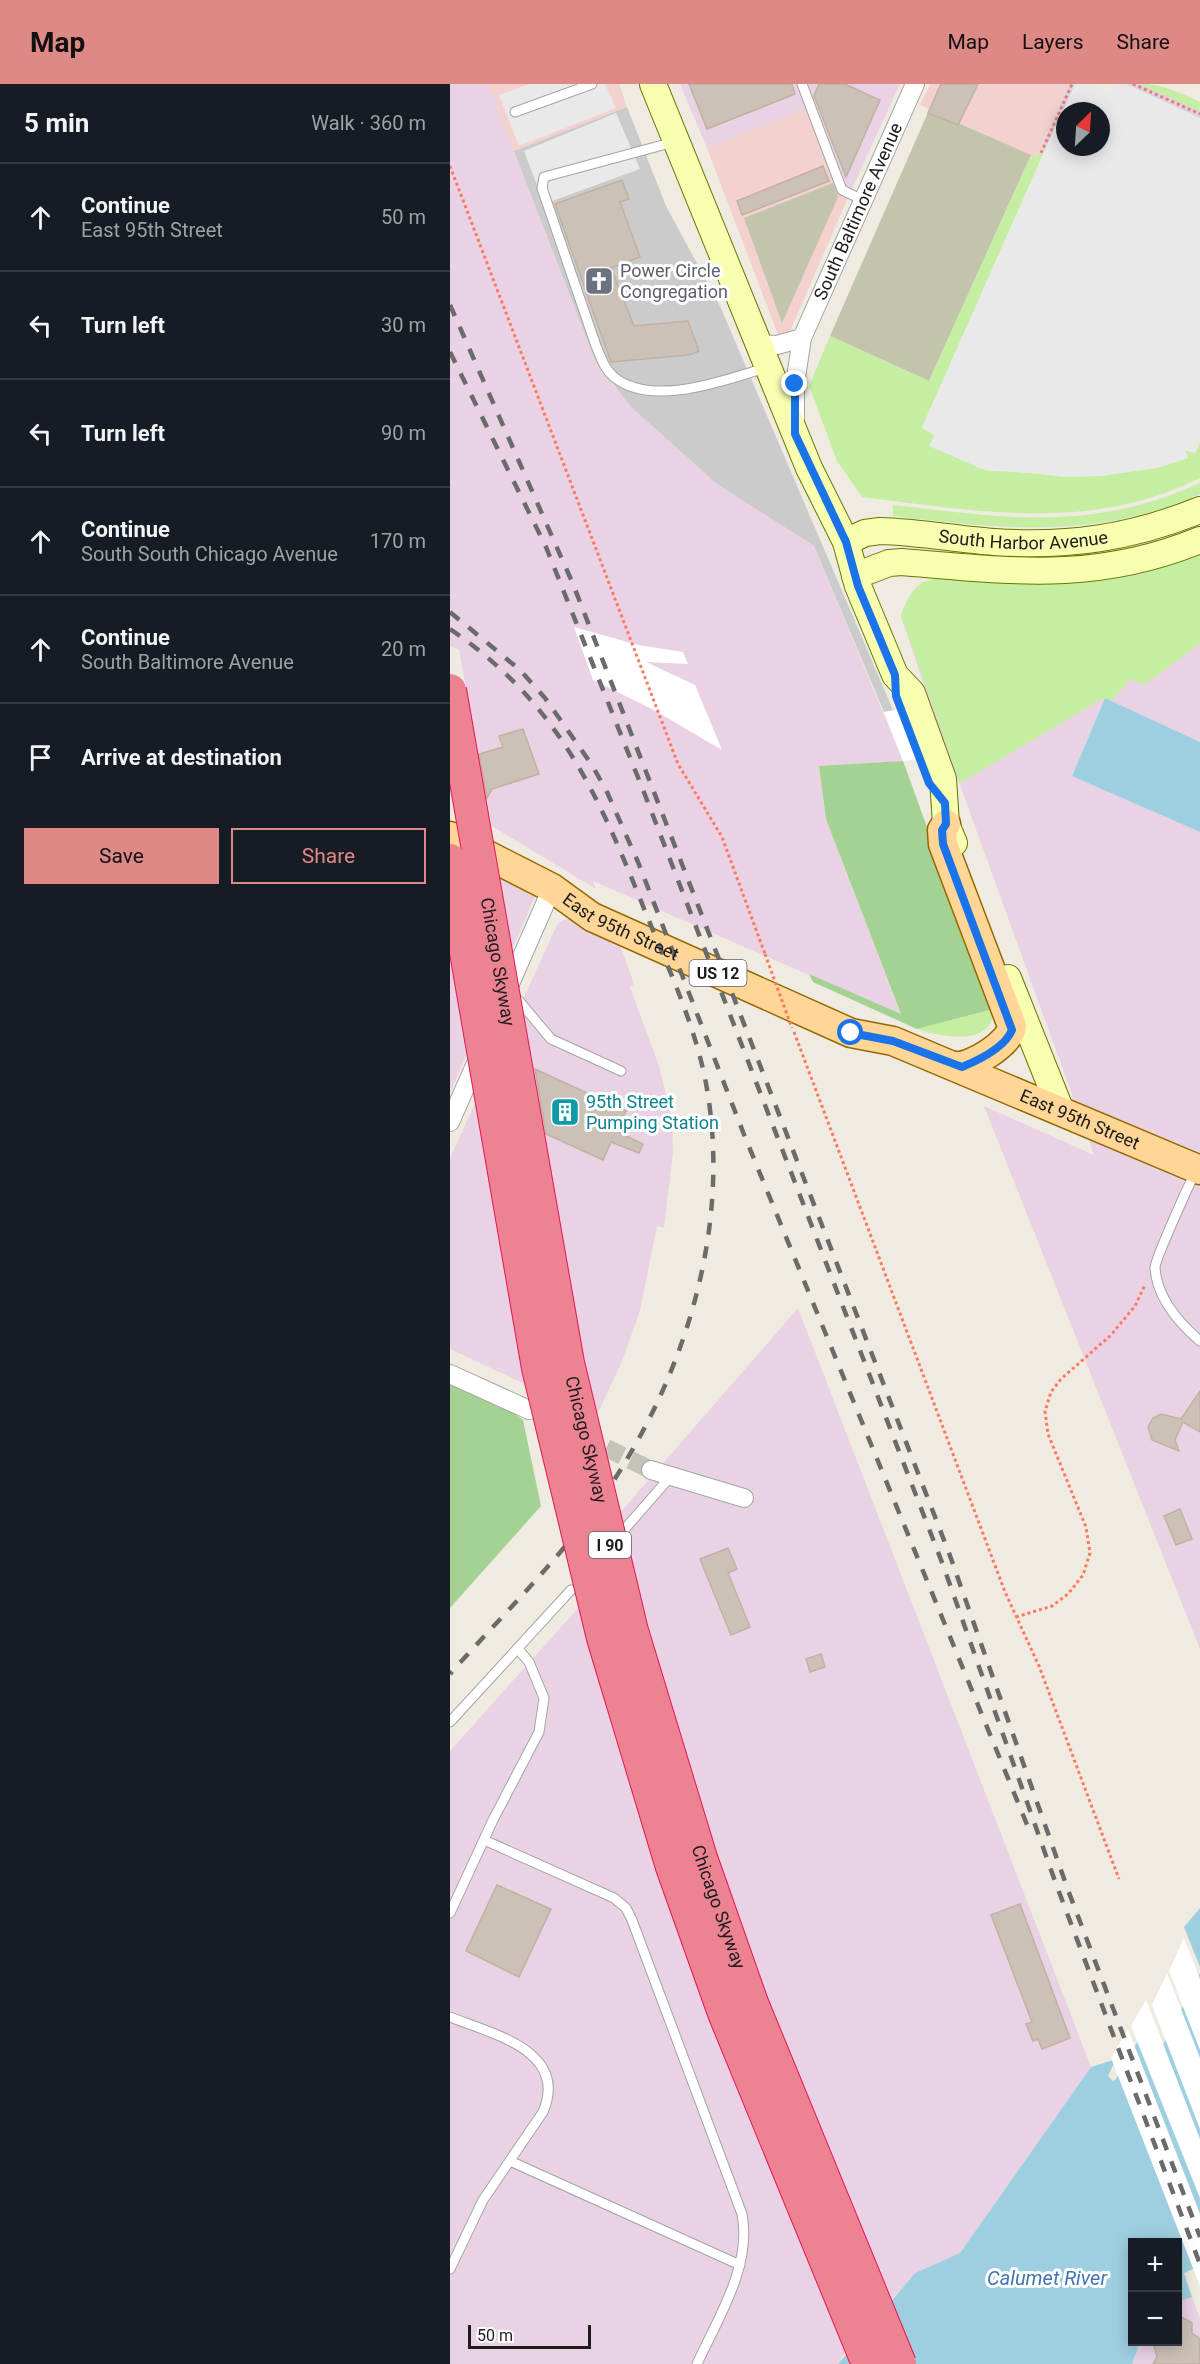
<!DOCTYPE html>
<html lang="en">
<head>
<meta charset="utf-8">
<style>
  body { margin:0; font-family:Roboto,sans-serif; background:#20242c; color:#f1f3f6 }
  .controls { position:absolute; right:18px; bottom:18px; display:grid; overflow:hidden; border-radius:0px; box-shadow:0 3px 15px #0003 }
  .controls button { width:54px; height:54px; display:grid; place-items:center; padding:0; border:0; border-bottom:2px solid #363941; background:#171b24; color:#f1f3f6; font:30px sans-serif }
  .compass { position:absolute; left:606px; top:18px; width:54px; height:54px; border-radius:50%; background:#171b24; box-shadow:0 3px 15px #0003; rotate:25deg }
  .scale { position:absolute; left:18px; bottom:15px; width:123px; box-sizing:border-box; padding-left:6px; border:3px solid #1d1d1d; border-top:0; font-size:16px; line-height:21px; white-space:nowrap; color:#1d1d1d; -webkit-text-stroke:4px #fff; paint-order:stroke }
  .stop { position:absolute; width:18px; height:18px; margin:-14px; border:4px solid #1a73e8; border-radius:50%; background:#fff }
  .stop.end { background:#1a73e8; border-color:#fff; box-shadow:0 2px 6px #0008 }
  .list { margin:0; padding:0; list-style:none }
  h2 { display:flex; justify-content:space-between; align-items:center; height:78px; margin:0; padding:0 24px; font-size:26px }
  h2 small { font-size:20px; font-weight:400; color:#9ea1a6 }
  .list li { display:grid; grid-template-columns:39px 1fr auto; gap:18px; align-items:center; box-sizing:border-box; height:108px; padding:0 24px; border-top:2px solid #363941 }
  .list b { display:block; font-size:22px; white-space:nowrap }
  .list p { margin:0; font-size:20px; white-space:nowrap; color:#9ea1a6 }
  .list em { font-size:20px; font-style:normal; color:#9ea1a6 }
  .actions { display:flex; gap:12px; padding:18px 24px }
  .actions a { flex:1; padding:14px 0; border:2px solid #df8987; border-radius:0px; text-align:center; font-size:21px; color:#df8987 }
  .actions .main { background:#df8987; color:#111 }
  .icon { flex:none; width:33px; height:33px; fill:none; stroke:currentColor; stroke-width:2; stroke-linecap:round; stroke-linejoin:round }
  .map { position:relative; flex:none; width:750px; height:2280px; overflow:hidden }
  header { display:flex; align-items:center; gap:36px; box-sizing:border-box; height:84px; padding:0 30px; background:#df8987; color:#111 }
  header strong { font-size:28px }
  nav { display:flex; gap:33px; margin-inline-start:auto; font-size:21px }
  main { display:flex }
  aside { flex:1; background:#171b24 }
  .map>svg:first-child { display:block }
  .commercial { fill:#f2d1ce }
  .industrial { fill:#e9d2e4 }
  .religious { fill:#cbcbcb }
  .construction { fill:#c3c4ac }
  .grass { fill:#c5eea2 }
  .forest { fill:#a3d292 }
  .parking { fill:#e9e9e9; fill-rule:evenodd }
  .plaza { fill:#d6d5e5 }
  .water { fill:#9ecfe0 }
  .pier { fill:#fff }
  .building { fill:#cbc1b7; stroke:#c2b1a2; stroke-width:1.5 }
  .lines { fill:none; stroke-linecap:round; stroke-linejoin:round }
  .minor-tunnel { stroke:#c5c2ba; stroke-width:18; stroke-dasharray:18 9; stroke-linecap:butt }
  .service-casing { stroke:#a4a4a4; stroke-width:11 }
  .minor-casing { stroke:#a4a4a4; stroke-width:20 }
  .secondary-casing { stroke:#670; stroke-width:28 }
  .primary-casing { stroke:#956900; stroke-width:31 }
  .path { stroke:#ff7862; stroke-width:3; stroke-dasharray:3 3; stroke-linecap:butt }
  .service { stroke:#fff; stroke-width:9 }
  .minor { stroke:#fff; stroke-width:18 }
  .secondary { stroke:#f8feb0; stroke-width:26 }
  .primary { stroke:#ffd696; stroke-width:28 }
  .rail { stroke:#6b6b6b; stroke-width:4.5; stroke-dasharray:12 12; stroke-linecap:butt }
  .motorway-bridge-casing { stroke:#e51655; stroke-width:34; stroke-linecap:butt }
  .path-bridge { stroke:#ff7862; stroke-width:3; stroke-dasharray:3 3; stroke-linecap:butt }
  .motorway-bridge { stroke:#ed8292; stroke-width:32 }
  .route { stroke:#1a73e8; stroke-width:8 }
  .labels { text-anchor:middle; stroke-width:6; stroke-linejoin:round; paint-order:stroke }
  .shield { fill:#fff; stroke:#616161; stroke-width:1.5 }
  .shield-label { font-size:16px; font-weight:bold; fill:#1d1d1d }
  .street-label { font-size:18px; fill:#1d1d1d; stroke:#fff }
  .worship-label { font-size:18px; fill:#5b616d; stroke:#fff; text-anchor:start }
  .culture-label { font-size:18px; fill:#0d838f; stroke:#fff; text-anchor:start }
  .water-label { font-size:20px; font-style:italic; fill:#4276b3; stroke:#fff }
</style>
</head>
<body>
<header>
<strong>Map</strong>
<nav><a>Map</a><a>Layers</a><a>Share</a></nav>
</header>
<main>
<aside>
<h2>5 min<small>Walk · 360 m</small></h2>
<ul class="list">
<li><svg class="icon" aria-label="ahead" viewBox="0 0 24 24"><path d="M12 20V5M6 11l6-6 6 6"/></svg><div><b>Continue</b><p>East 95th Street</p></div><em>50 m</em></li>
<li><svg class="icon" aria-label="left" viewBox="0 0 24 24"><path d="M17 20v-9H6M10 6l-5 5 5 5"/></svg><div><b>Turn left</b></div><em>30 m</em></li>
<li><svg class="icon" aria-label="left" viewBox="0 0 24 24"><path d="M17 20v-9H6M10 6l-5 5 5 5"/></svg><div><b>Turn left</b></div><em>90 m</em></li>
<li><svg class="icon" aria-label="ahead" viewBox="0 0 24 24"><path d="M12 20V5M6 11l6-6 6 6"/></svg><div><b>Continue</b><p>South South Chicago Avenue</p></div><em>170 m</em></li>
<li><svg class="icon" aria-label="ahead" viewBox="0 0 24 24"><path d="M12 20V5M6 11l6-6 6 6"/></svg><div><b>Continue</b><p>South Baltimore Avenue</p></div><em>20 m</em></li>
<li><svg class="icon" aria-label="arrive" viewBox="0 0 24 24"><path d="M6 21V4h12l-3 4 3 4H6"/></svg><div><b>Arrive at destination</b></div></li>
</ul>
<div class="actions"><a class="main">Save</a><a>Share</a></div>
</aside>
<div class="map">
<svg width="750" height="2280" viewBox="0 0 750 2280">
  <rect width="100%" height="100%" fill="#efebe1"/>
  <path class="commercial" d="M38 0H169L177 23 64 67Z
    M480 0H619L586 74 470 21Z
    M360 23 400 109 338 252 330 256 257 64Z"/>
  <path class="industrial" d="M0 0H38L145 276 181 323 267 400 364 462 453 677 369 683 376 735 451 931 143 797 146 805 42 742 9 566 0 562Z
    M230 0H450L400 109 392 106 360 23 257 64Z
    M750 467V658L655 614 622 691 750 748V1565L534 1022 644 1071 477 610 451 532 460 513 473 498 607 499 676 490Z
    M0 769 86 810 0 1009Z
    M123 834 167 853 184 900 180 903 209 982 222 1035 223 1069 214 1144 207 1142 190 1227 172 1277 146 1333 0 1265V1074L107 841 113 836Z
    M348 1224 641 1983 510 2169 465 2189 441 2216 316 1913 265 1768 219 1621 169 1430Z
    M129 1523 160 1638 208 1789 259 1935 395 2268 388 2280H0V1667Z
    M742 2213 750 2234V2280H682L690 2258H728V2218Z"/>
  <path class="religious" d="M177 23 216 122 270 222 443 626 434 628 364 462 267 400 181 323 145 276 64 67Z"/>
  <path class="construction" d="M479 26 581 71 479 297 380 252Z
    M383 99 388 113 332 239 294 134Z"/>
  <path class="grass" d="M690 0C714 0 728 8 750 18V27Z
    M589 68 593 70 472 344C493 354 508 373 529 384 538 388 554 387 565 388 627 394 678 393 738 374L735 366 745 369 750 358V394C640 449 528 427 412 413L387 377 359 302 380 252 479 297 581 71 586 74Z
    M750 399V410C647 456 552 445 443 432V421C556 434 642 448 750 399Z
    M750 467V560L694 601 681 595 661 617 654 614 510 699 451 532C455 520 462 503 474 498 500 487 574 501 607 499 656 497 703 481 750 467Z
    M543 925C544 964 491 953 467 945Z"/>
  <path class="forest" d="M453 677 543 925 467 945 363 898 359 890 451 930 376 735 369 682Z
    M0 1294 44 1315 73 1336 91 1422 0 1524Z"/>
  <path class="parking" d="M79 0H155L166 24 69 62 49 11Z
    M625 0H641L659 9 663 0H676L750 34V358L745 369 735 366 738 374 707 384 651 392 615 393 530 384 479 362 485 350 472 343ZM615 27H651V63H615Z
    M166 29 190 85 94 120 74 67Z"/>
  <path class="plaza" d="M619 0H625L593 70 589 68Z
    M676 0H690L750 27V34Z"/>
  <path class="water" d="M655 614 750 658V748L622 692Z
    M750 1824V1883L734 1843Z
    M750 1889V2182L734 2189 742 2213 728 2218V2158H682V2258H690L682 2280H388L465 2189 510 2169 641 1983 666 1975 658 1992 663 1997 666 1995 689 1955 713 1961Z"/>
  <path class="pier" d="M124 543 188 561 233 568 238 580 196 578 245 601 272 666 204 626 143 596Z
    M480 621 499 671 453 677 434 628Z
    M734 1854 750 1895V1966L719 1887Z
    M717 1889 750 1974V2045L702 1921Z
    M696 1916 750 2055V2114L681 1942Z
    M678 1945 750 2130V2202L661 1974Z"/>
  <path class="building" d="M239 0H342L345 10 257 45Z
    M369 0H395L430 16 396 93 364 12Z
    M491 0H528L508 41 478 29Z
    M373 82 379 97 292 131 287 117Z
    M172 96 179 115 170 118 190 173 161 184 184 242 238 237 249 267 239 271 161 278 105 120Z
    M73 645 89 690 42 705 37 714 29 670 53 663 49 652Z
    M85 985 176 1027 166 1047 193 1060 189 1069 161 1058 153 1076 96 1050Z
    M750 1307V1348L733 1338 725 1356 729 1367 702 1356 698 1343 703 1334 711 1330 731 1335Z
    M730 1425 742 1455 726 1461 714 1432Z
    M278 1464 287 1485 278 1489 300 1543 281 1551 250 1475Z
    M371 1570 375 1583 360 1588 356 1575Z
    M47 1801 101 1825 69 1893 16 1867Z
    M570 1820 620 1954 592 1965 588 1955 583 1957 576 1940 582 1938 541 1831Z
    M728 2231 742 2239V2249L749 2254 750 2280H703L707 2273 703 2258H728Z"/>
  <g class="lines">
    <path class="minor-tunnel" d="M132 1352 201 1386"/>
    <g class="service-casing">
      <path id="service" d="M352 0 392 106 413 116
        M65 28 142 0
        M224 58 94 93 92 104 146 262C151 273 154 285 164 293 202 324 275 296 315 284
        M64 911 101 955 171 987
        M746 1086C739 1101 705 1175 705 1184 707 1214 729 1239 750 1257
        M173 1447 221 1392
        M0 1638 121 1506
        M34 1756 164 1814 176 1824 182 1836 292 2130C302 2182 268 2234 247 2280
        M0 1829 43 1736 89 1648 94 1614 79 1578 68 1565
        M0 1933C43 1950 119 1967 93 2028L33 2116 0 2185
        M60 2077 290 2181"/>
    </g>
    <g class="minor-casing">
      <g id="minor">
        <path d="M308 260 327 261 352 254"/>
        <path id="s1" d="M345 340V300L352 254 465 0"/>
        <path d="M56 909 102 804"/>
        <path d="M0 1038 31 968"/>
        <path d="M0 1290 79 1326"/>
        <path d="M201 1386 294 1414"/>
      </g>
    </g>
    <g class="secondary-casing">
      <g id="secondary">
        <path d="M203 0 359 384 396 458 408 502 445 591 462 609 493 695 496 740 504 759"/>
        <path id="s2" d="M396 458 415 449 430 447C468 448 506 455 544 458 618 463 681 454 750 426"/>
        <path d="M405 492 439 479 452 478C561 487 646 499 750 456"/>
        <path d="M558 894 611 1027"/>
      </g>
    </g>
    <g class="primary-casing">
      <g id="primary">
        <path d="M496 740 492 746 493 760 562 942C561 959 521 984 505 982"/>
        <path id="s3" d="M0 752 102 804 142 833 401 949 443 957 750 1086"/>
      </g>
    </g>
    <path class="path" d="M683 0 750 30
      M591 69 622 0
      M0 82 228 680 272 753 315 870
      M344 948 555 1508 589 1582 669 1795
      M566 1533 602 1522 618 1510 633 1491 640 1469 636 1443 598 1350 595 1327 601 1308 611 1295 661 1251 685 1222 695 1201"/>
    <use href="#service" class="service"/>
    <use href="#minor" class="minor"/>
    <use href="#secondary" class="secondary"/>
    <use href="#primary" class="primary"/>
    <path class="rail" d="M0 221 123 500 258 847 499 1469 618 1806 750 2153
      M0 268 96 463 195 711 493 1481 606 1800 750 2180
      M0 528 70 586 95 614 142 681 157 708 188 778 295 1053 578 1743
      M0 545C105 617 145 703 191 817 215 878 246 940 257 1005 283 1156 227 1316 136 1436 95 1490 45 1539 0 1590"/>
    <g class="motorway-bridge-casing">
      <g id="motorway-bridge">
        <path id="s4" d="M0 606 118 1279 182 1547 251 1774 302 1919 450 2280"/>
        <path d="M0 776 88 1284 153 1554 222 1783 274 1929 418 2280"/>
      </g>
    </g>
    <path class="path-bridge" d="M315 870 342 944"/>
    <use href="#motorway-bridge" class="motorway-bridge"/>
  </g>
  <g class="lines">
    <path class="route" d="M345 300V350L396 458 408 502 445 591 446 612 479 699 495 719 496 740 492 746 493 760 562 946C555 963 529 976 512 983L443 957 401 949"/>
  </g>
  <defs>
    <g id="church-square" transform="scale(1.5)"><rect x="-9" y="-9" width="18" height="18" rx="4" fill="#6b7280" stroke="#fff"/><path d="M-1.2-6h2.4v3.5h3.3v2.4h-3.3V6h-2.4V-.1h-3.3v-2.4h3.3Z" fill="#fff"/></g>
    <g id="building-square" transform="scale(1.5)"><rect x="-9" y="-9" width="18" height="18" rx="4" fill="#0f9aa8" stroke="#fff"/><path d="M-4-6H4V6H1V3H-1V6H-4ZM-2.5-4.3h1.7v1.8h-1.7ZM.8-4.3h1.7v1.8H.8ZM-2.5-1h1.7V.8h-1.7ZM.8-1h1.7V.8H.8Z" fill="#fff"/></g>
  </defs>
  <g fill-rule="evenodd">
    <use href="#church-square" x="149" y="197"/>
    <use href="#building-square" x="115" y="1028"/>
  </g>
  <g class="labels">
    <g class="shield">
      <rect x="239.5" y="876" width="57" height="26" rx="4.5"/>
      <rect x="139" y="1448" width="42" height="26" rx="4.5"/>
    </g>
    <g class="shield-label">
      <text x="268" y="895">US 12</text>
      <text x="160" y="1467">I 90</text>
    </g>
    <g class="street-label">
      <text dy="6" stroke="none"><textPath href="#s1" startOffset="225">South Baltimore Avenue</textPath></text>
      <text dy="6" stroke="none"><textPath href="#s2" startOffset="180">South Harbor Avenue</textPath></text>
      <text dy="6" stroke="none"><textPath href="#s3" startOffset="194">East 95th Street</textPath></text>
      <text dy="6" stroke="none"><textPath href="#s4" startOffset="276">Chicago Skyway</textPath></text>
      <text dy="6" stroke="none"><textPath href="#s3" startOffset="693">East 95th Street</textPath></text>
      <text dy="6" stroke="none"><textPath href="#s4" startOffset="762">Chicago Skyway</textPath></text>
      <text dy="6" stroke="none"><textPath href="#s4" startOffset="1248">Chicago Skyway</textPath></text>
    </g>
    <g class="worship-label">
      <text x="170" y="193">Power Circle<tspan x="170" dy="21">Congregation</tspan></text>
    </g>
    <g class="culture-label">
      <text x="136" y="1024">95th Street<tspan x="136" dy="21">Pumping Station</tspan></text>
    </g>
    <g class="water-label">
      <text x="597" y="2201">Calumet River</text>
    </g>
  </g>
</svg>
<div class="controls">
<button>+</button>
<button>−</button>
</div>
<svg class="compass" viewBox="-18 -18 36 36"><path d="M0-13l5 13h-10z" fill="#e53935"/><path d="M0 13l5-13h-10z" fill="#9ea1a6"/></svg>
<div class="scale">50 m</div>
<div class="stop" style="left:401px;top:949px"></div>
<div class="stop end" style="left:345px;top:300px"></div>
</div>
</main>
</body>
</html>
